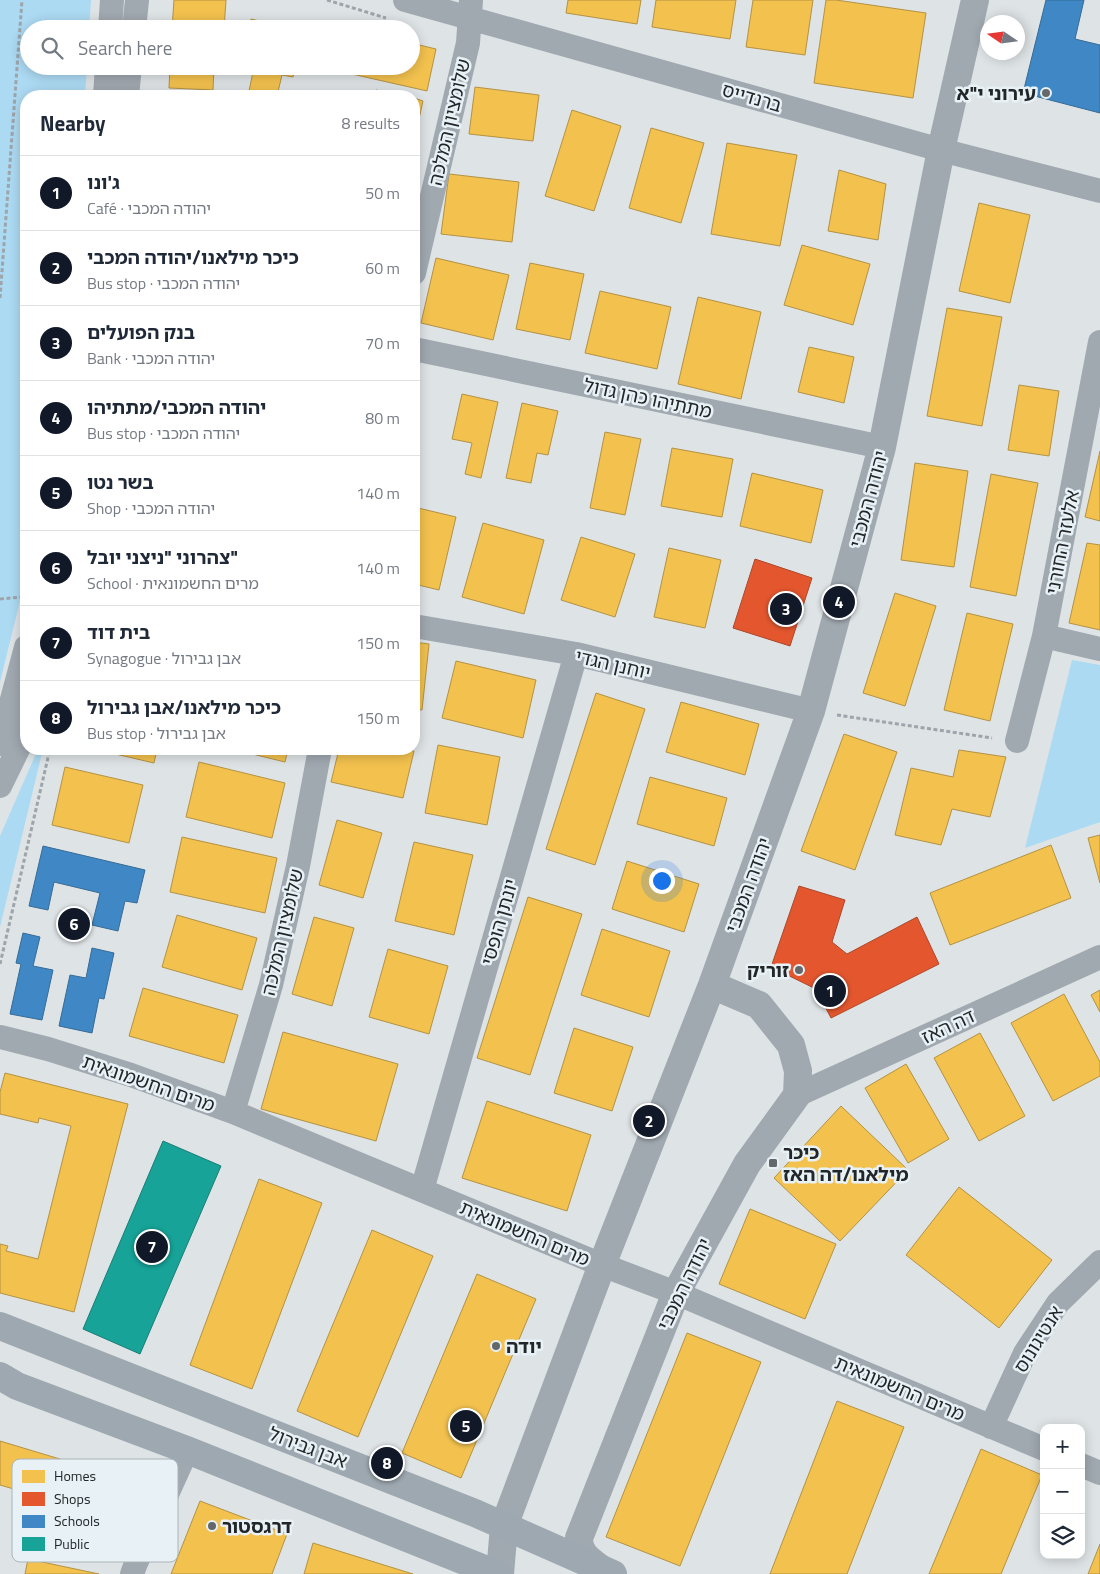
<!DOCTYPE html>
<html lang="en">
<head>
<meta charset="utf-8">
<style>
  body { margin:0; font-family:"Titillium Web","Noto Sans Hebrew",sans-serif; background:#f6f6f7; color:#1f2937 }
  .controls { position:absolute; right:15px; bottom:15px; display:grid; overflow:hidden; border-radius:10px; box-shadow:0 2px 12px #0003 }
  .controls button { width:45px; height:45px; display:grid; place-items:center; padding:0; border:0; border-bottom:1px solid #e0e1e3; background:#fff; color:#1f2937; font:25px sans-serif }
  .compass { position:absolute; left:980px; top:15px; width:45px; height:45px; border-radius:50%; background:#fff; box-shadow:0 2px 12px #0003; rotate:283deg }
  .you { position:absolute; left:661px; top:880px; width:18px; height:18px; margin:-12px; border:4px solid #fff; border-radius:50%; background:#1a73e8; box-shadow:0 0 0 8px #1a73e833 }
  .badge { display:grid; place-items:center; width:32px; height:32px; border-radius:50%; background:#111827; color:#fff; font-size:16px; font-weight:700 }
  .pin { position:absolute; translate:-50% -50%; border:2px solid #fff; box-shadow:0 1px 5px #0006 }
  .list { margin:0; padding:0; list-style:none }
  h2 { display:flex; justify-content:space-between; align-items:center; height:65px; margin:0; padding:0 20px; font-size:21px }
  h2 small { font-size:16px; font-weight:400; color:#747a83 }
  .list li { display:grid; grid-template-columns:32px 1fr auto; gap:15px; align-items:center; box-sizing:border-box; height:75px; padding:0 20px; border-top:1px solid #e0e1e3 }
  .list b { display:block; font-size:19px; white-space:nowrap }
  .list p { margin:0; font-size:16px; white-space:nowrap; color:#747a83 }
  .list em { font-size:16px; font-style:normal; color:#747a83 }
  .icon { flex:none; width:28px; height:28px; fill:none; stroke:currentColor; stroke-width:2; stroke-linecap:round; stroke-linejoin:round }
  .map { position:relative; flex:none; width:1100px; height:1574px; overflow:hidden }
  .search { position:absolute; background:#fff; box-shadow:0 2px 12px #0003; left:20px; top:20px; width:400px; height:55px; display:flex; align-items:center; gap:12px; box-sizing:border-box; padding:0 18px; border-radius:28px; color:#747a83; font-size:19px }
  .panel { position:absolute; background:#fff; box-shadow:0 2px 12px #0003; left:20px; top:90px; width:400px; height:665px; border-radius:20px }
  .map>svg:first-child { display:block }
  .green { fill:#acdaf3 }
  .homes { fill:#f2c14e; stroke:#b49243 }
  .shops { fill:#e4572e; stroke:#aa482c }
  .schools { fill:#3f88c5; stroke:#366b96 }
  .public { fill:#17a398; stroke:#1a7e76 }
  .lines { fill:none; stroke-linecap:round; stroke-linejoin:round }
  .path { stroke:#9da4aa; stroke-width:3; stroke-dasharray:4 2.5; stroke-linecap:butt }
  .minor { stroke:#a0a8b0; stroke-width:24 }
  .tertiary { stroke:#a0a8b0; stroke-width:28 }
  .secondary { stroke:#9ea8b0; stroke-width:28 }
  .poi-dot { fill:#64686a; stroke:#e7f1f6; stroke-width:2 }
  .labels { text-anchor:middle; stroke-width:5; stroke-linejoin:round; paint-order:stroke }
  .poi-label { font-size:19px; font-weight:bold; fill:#222628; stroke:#e7f1f6; text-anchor:start }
  .street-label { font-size:19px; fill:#222628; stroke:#e7f1f6 }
  .key { fill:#e7f1f6; stroke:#acb4b8; stroke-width:1 }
  .key-label { font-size:14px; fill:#222628 }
</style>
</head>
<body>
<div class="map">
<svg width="1100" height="1574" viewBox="0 0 1100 1574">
  <rect width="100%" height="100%" fill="#dee3e6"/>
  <path class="green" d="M0 0H91L89 29H29V66H87L85 96H26V566L19 605 0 682Z
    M1072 660 1100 665V822L1025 848Z
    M38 749H43L0 927V836Z"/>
  <path class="homes" d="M174 0H226L224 29H172Z
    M568 0H641L637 24 566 13Z
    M656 0H736L730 39 652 27Z
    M753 0H813L805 55 746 47Z
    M826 0H836L926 13 913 98 814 83Z
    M251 19 295 29H249Z
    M411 43 436 49 427 91 321 67 411 66Z
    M170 66H214L213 90 169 88Z
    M249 66H296L293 77 282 75 277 96H248L254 67Z
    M475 87 539 95 533 141 469 134Z
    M376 90 404 96H355L356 91 374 95Z
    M414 98 423 101 414 141Z
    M572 110 621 126 594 211 545 196Z
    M651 128 704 143 681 223 629 208Z
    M727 143 797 155 780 246 711 234Z
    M839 170 886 184 878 240 828 231Z
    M449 174 519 182 512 242 441 234Z
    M979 203 1030 215 1010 303 959 291Z
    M802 245 870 264 853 325 784 305Z
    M436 258 509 275 493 340 421 323Z
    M530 263 584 274 570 340 516 329Z
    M600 291 671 307 657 369 585 353Z
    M698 297 761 312 741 399 678 384Z
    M947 308 1002 317 982 426 927 416Z
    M809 347 854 357 844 403 798 392Z
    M1019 385 1059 391 1049 456 1008 450Z
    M462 394 498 402 481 478 465 474 472 443 452 439Z
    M522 403 558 411 548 455 537 453 531 483 506 478Z
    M605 432 641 439 625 515 590 508Z
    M672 448 733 459 722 517 661 506Z
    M1100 451V521L1085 517Z
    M915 463 968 471 954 567 901 560Z
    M752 473 823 490 811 543 740 526Z
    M991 474 1038 483 1016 596 970 587Z
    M414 507 456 517 439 590 414 584Z
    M483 523 544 540 524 614 462 597Z
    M581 537 635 554 615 617 561 600Z
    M1087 543 1100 545V630L1069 623Z
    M669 548 721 560 705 628 654 617Z
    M895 593 936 606 905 706 863 693Z
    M967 613 1013 624 990 721 944 710Z
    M414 642 429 644 422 710 414 709Z
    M456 661 536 680 523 738 442 718Z
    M596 693 645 709 595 865 546 849Z
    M681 702 759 724 745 775 666 752Z
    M844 734 897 752 855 870 801 851Z
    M438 745 500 757 487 825 425 813Z
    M94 749H157L154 763Z
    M232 749H288L285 762Z
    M339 749H402L414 751 403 798 331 782Z
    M959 750 1006 757 990 817 952 809 941 845 895 835 911 768 953 777Z
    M199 762 285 783 272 838 186 817Z
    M65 767 143 785 129 843 52 825Z
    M650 777 727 798 714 846 637 824Z
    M337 820 382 833 363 898 319 885Z
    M1100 835V883L1088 838Z
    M182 837 277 858 265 913 170 892Z
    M414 842 473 855 454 935 395 921Z
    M1051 845 1071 898 950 945 930 893Z
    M627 861 699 884 684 932 612 909Z
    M528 897 582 914 530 1075 477 1058Z
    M177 915 257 938 242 990 162 967Z
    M314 917 354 928 332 1006 292 994Z
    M602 929 670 951 649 1017 581 995Z
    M388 949 448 966 429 1034 369 1017Z
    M143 988 238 1015 224 1063 129 1036Z
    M1100 990V1012L1091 995Z
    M1064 994 1100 1062V1076L1053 1101 1011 1023Z
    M574 1028 633 1047 612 1111 554 1093Z
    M283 1032 398 1064 376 1141 261 1109Z
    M980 1033 1025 1116 979 1141 934 1058Z
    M906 1064 949 1139 908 1163 865 1088Z
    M5 1073 128 1104 74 1312 0 1293V1244L8 1246 6 1251 38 1259 71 1126 39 1118 38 1123 0 1114V1092Z
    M487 1101 591 1135 567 1211 462 1178Z
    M841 1106 908 1170 840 1241 774 1178Z
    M259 1179 322 1203 252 1389 190 1365Z
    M959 1187 1052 1260 999 1328 906 1255Z
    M750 1209 836 1244 805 1319 719 1284Z
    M372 1230 433 1256 358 1437 297 1411Z
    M477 1274 536 1299 461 1478 402 1453Z
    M687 1333 761 1362 680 1566 606 1537Z
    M837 1401 904 1427 847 1574H770Z
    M0 1441 113 1475 118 1466 148 1475 118 1561 71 1548 92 1512 0 1485Z
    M981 1449 1042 1475 1001 1574H929Z
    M200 1501 287 1534 272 1574H171Z
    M313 1543 413 1574H304Z
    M1100 1544V1574H1088Z
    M28 1559 99 1574H25Z"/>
  <path class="shops" d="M755 559 812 578 790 646 733 628Z
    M799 886 845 900 832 942 847 954 917 917 939 964 831 1018 816 989 771 967Z"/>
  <path class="schools" d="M1046 0H1084L1075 39 1100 45V113L1023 93Z
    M43 846 145 870 137 903 125 901 118 931 92 925 100 893 54 882 48 910 29 906Z
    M23 933 40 937 33 966 53 970 42 1020 10 1014 21 964 16 963Z
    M92 948 114 953 104 999 99 998 92 1033 59 1026 70 975 86 978Z"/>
  <path class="public" d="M163 1141 221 1166 140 1354 83 1329Z"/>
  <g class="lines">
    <path class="path" d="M327 0 386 18
      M0 298 22 0
      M0 599 21 597
      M837 715 992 738
      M0 964 50 749"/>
    <path class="minor" d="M405 0 941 150 1100 191
      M110 29 112 0
      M134 29 137 0
      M105 96 107 66
      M127 96 130 66
      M414 273 468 43 471 0
      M414 349 882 447
      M414 626 576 654 811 711
      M1044 636 1100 649
      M1017 741 1044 636 1100 342
      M0 744 26 647
      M0 786 21 743 26 721
      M0 1037 48 1049 131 1075 233 1112 602 1265 676 1293 1044 1449
      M797 1095 1100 957
      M233 1112 271 985 298 866 320 749
      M422 1190 576 654
      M991 1427 1025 1353 1058 1303 1100 1262
      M1081 1465 1100 1473
      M132 1574 136 1563 187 1450"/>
    <path class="tertiary" d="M600 1568C589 1560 579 1554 579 1538L676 1293 747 1164 797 1095 798 1071 791 1045 759 1005 712 985
      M500 1574 504 1526 602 1265 712 985 811 711 882 447 941 150 975 0"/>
    <path class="secondary" d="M0 1326 475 1513 613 1574
      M0 1376 17 1386 187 1450 497 1574"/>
  </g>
  <g class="poi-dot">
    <circle cx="1046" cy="93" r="5"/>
    <circle cx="799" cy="970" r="5"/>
    <rect x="768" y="1158" width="10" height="10" rx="2.5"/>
    <circle cx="496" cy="1346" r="5"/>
    <circle cx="212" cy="1526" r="5"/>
  </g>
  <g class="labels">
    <g class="poi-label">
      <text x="1036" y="100" text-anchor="end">עירוני י"א</text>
      <text x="789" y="977" text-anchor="end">זוריק</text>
      <text x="783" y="1159">כיכר<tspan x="783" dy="22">מילאנו/דה האז</tspan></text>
      <text x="506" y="1353">יודה</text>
      <text x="222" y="1533">דרגסטור</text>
    </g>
    <g class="street-label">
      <text transform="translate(752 97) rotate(16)" y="7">ברנדייס</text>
      <text transform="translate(449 122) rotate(-77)" y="7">שלומציון המלכה</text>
      <text transform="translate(648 398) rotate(12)" y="7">מתתיהו כהן גדול</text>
      <text transform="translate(868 499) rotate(-75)" y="7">יהודה המכבי</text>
      <text transform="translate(1062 542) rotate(-79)" y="7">אלעזר החורני</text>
      <text transform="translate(613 664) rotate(13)" y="7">יוחנן הגדי</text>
      <text transform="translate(748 885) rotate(-70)" y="7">יהודה המכבי</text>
      <text transform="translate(499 922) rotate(-74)" y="7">יונתן הופסי</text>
      <text transform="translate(282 932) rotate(-77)" y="7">שלומציון המלכה</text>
      <text transform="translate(948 1026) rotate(-25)" y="7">דה האז</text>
      <text transform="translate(149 1083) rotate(19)" y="7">מרים החשמונאית</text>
      <text transform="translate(525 1233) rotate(23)" y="7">מרים החשמונאית</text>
      <text transform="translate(684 1284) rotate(-64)" y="7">יהודה המכבי</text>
      <text transform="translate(1038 1339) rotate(-58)" y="7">אנטיגונוס</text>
      <text transform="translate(900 1388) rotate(23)" y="7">מרים החשמונאית</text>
      <text transform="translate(308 1447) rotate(21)" y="7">אבן גבירול</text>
    </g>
  </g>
  <rect x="12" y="1459" width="166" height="103" rx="8" class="key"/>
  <rect x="22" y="1470" width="23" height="13" fill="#f2c14e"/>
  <rect x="22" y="1492" width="23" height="14" fill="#e4572e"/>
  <rect x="22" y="1515" width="23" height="13" fill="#3f88c5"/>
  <rect x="22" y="1537" width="23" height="14" fill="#17a398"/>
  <g class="key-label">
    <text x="54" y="1481">Homes</text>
    <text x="54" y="1504">Shops</text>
    <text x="54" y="1526">Schools</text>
    <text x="54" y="1549">Public</text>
  </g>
</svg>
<div class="controls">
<button>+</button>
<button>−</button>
<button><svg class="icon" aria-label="layers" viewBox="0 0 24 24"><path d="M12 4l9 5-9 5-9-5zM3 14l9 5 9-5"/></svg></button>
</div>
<svg class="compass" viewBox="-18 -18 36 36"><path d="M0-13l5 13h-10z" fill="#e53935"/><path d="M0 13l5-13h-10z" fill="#747a83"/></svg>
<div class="you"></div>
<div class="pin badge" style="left:830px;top:991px">1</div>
<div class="pin badge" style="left:649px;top:1121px">2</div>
<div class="pin badge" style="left:786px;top:609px">3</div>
<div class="pin badge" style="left:839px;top:602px">4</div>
<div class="pin badge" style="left:466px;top:1426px">5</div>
<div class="pin badge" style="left:74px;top:924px">6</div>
<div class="pin badge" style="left:152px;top:1247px">7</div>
<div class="pin badge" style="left:387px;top:1463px">8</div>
<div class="search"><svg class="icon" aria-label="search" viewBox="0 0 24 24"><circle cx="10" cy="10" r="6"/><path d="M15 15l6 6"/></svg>Search here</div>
<section class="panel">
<h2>Nearby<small>8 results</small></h2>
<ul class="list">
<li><span class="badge">1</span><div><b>ג'ונו</b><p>Café · יהודה המכבי</p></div><em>50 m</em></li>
<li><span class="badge">2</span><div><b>כיכר מילאנו/יהודה המכבי</b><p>Bus stop · יהודה המכבי</p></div><em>60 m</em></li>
<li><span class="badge">3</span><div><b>בנק הפועלים</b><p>Bank · יהודה המכבי</p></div><em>70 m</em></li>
<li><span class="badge">4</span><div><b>יהודה המכבי/מתתיהו</b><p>Bus stop · יהודה המכבי</p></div><em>80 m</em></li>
<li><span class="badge">5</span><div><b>בשר נטו</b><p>Shop · יהודה המכבי</p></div><em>140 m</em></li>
<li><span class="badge">6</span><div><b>צהרוני &quot;ניצני יובל&quot;</b><p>School · מרים החשמונאית</p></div><em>140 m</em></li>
<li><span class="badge">7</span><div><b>בית דוד</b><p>Synagogue · אבן גבירול</p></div><em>150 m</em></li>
<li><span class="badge">8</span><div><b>כיכר מילאנו/אבן גבירול</b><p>Bus stop · אבן גבירול</p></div><em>150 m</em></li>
</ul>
</section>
</div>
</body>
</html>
